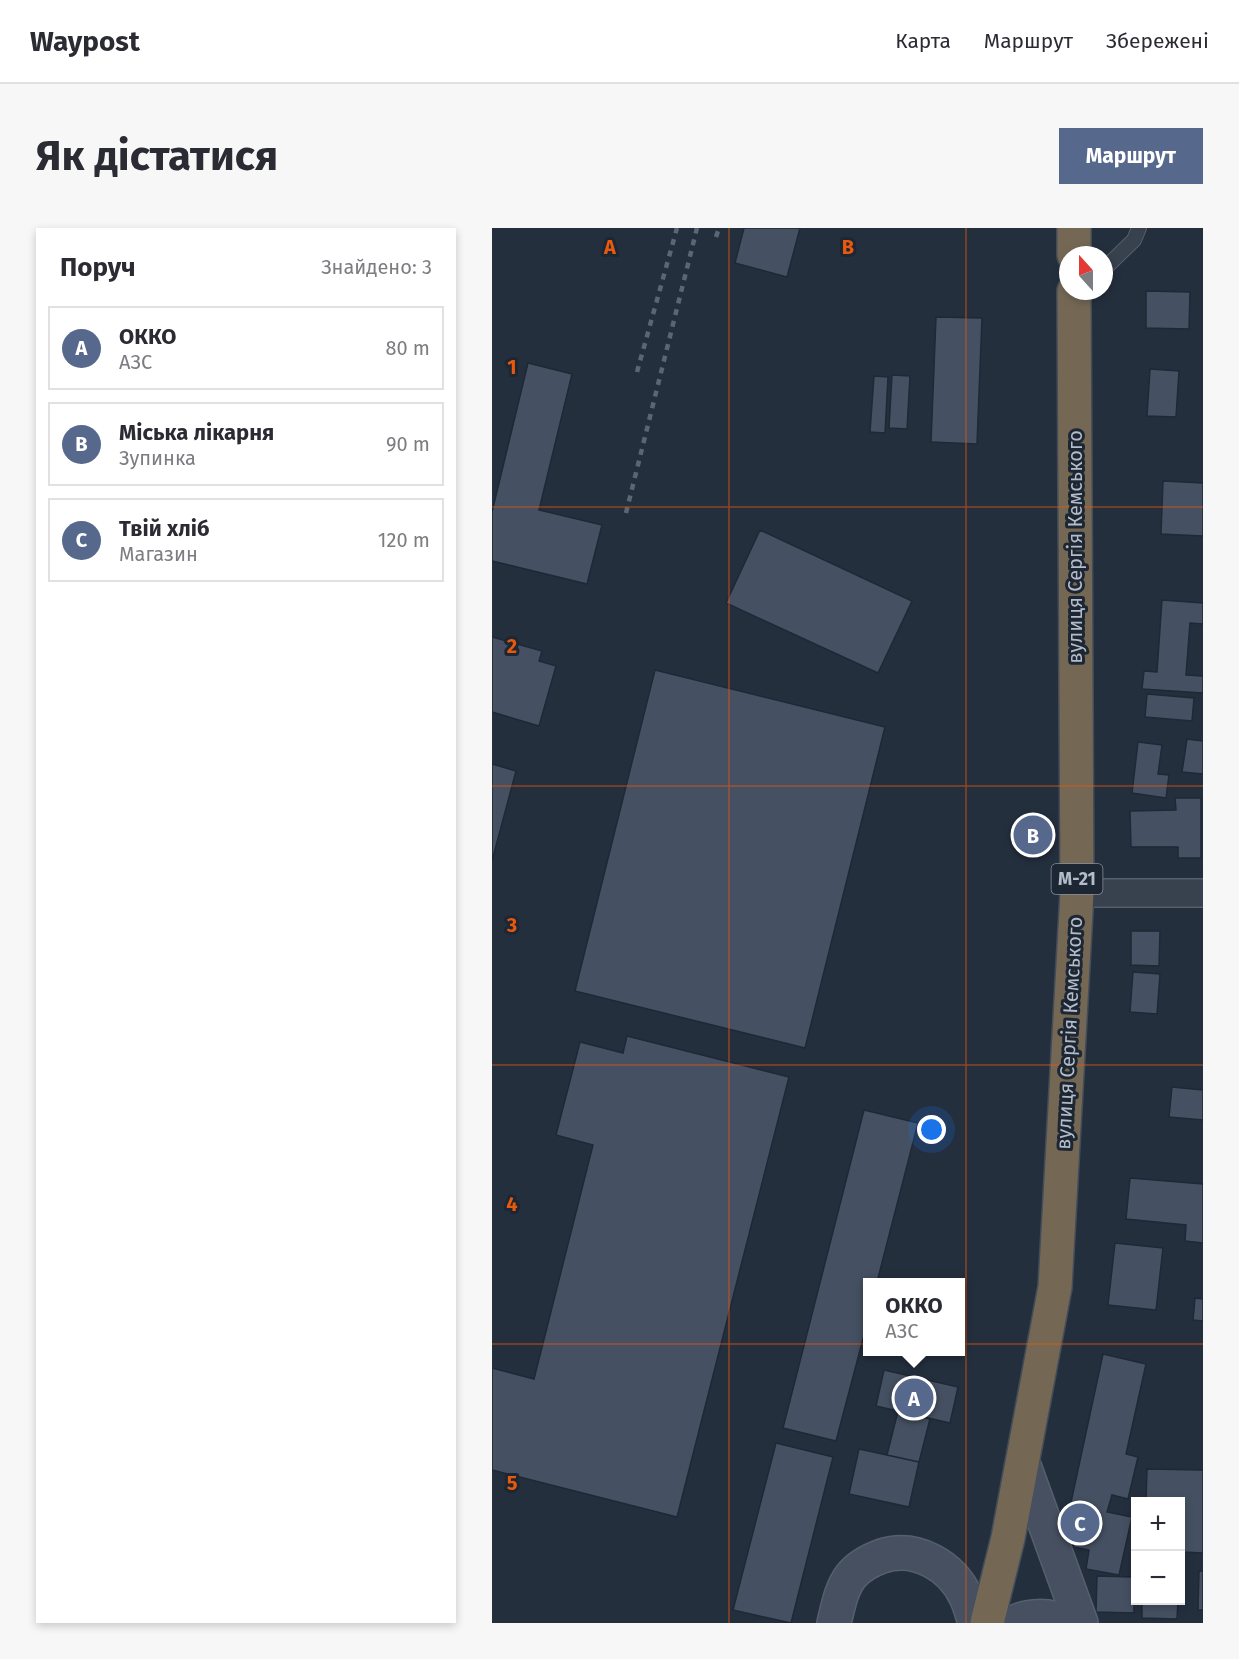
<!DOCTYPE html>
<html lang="uk">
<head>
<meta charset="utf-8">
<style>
  body { margin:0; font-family:"Fira Sans",sans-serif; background:#f7f7f7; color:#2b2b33 }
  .controls { position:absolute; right:18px; bottom:18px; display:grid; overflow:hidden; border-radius:0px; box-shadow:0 3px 9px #0003 }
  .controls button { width:54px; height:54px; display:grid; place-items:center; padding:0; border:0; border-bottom:2px solid #e1e1e2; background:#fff; color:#2b2b33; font:30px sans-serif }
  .compass { position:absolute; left:567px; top:18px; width:54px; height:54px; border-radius:50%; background:#fff; box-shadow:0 3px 9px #0003; rotate:339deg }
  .you { position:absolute; left:440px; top:902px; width:21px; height:21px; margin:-15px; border:4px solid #fff; border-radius:50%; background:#1a73e8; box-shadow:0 0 0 9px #1a73e833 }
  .badge { display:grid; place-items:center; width:39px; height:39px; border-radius:50%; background:#56698c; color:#fff; font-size:20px; font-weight:700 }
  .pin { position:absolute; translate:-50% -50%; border:3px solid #fff; box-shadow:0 2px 6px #0006 }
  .popup { position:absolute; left:371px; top:1050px; width:102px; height:78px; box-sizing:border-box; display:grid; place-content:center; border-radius:0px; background:#fff; filter:drop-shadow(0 2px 4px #0005); font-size:20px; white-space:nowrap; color:#7c7c81 }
  .popup b { font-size:22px; color:#2b2b33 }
  .popup::after { content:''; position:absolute; left:50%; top:100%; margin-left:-12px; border:12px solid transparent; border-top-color:#fff }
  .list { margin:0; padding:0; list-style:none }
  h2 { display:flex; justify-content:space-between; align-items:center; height:78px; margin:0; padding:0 24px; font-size:26px }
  h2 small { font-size:20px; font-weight:400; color:#7c7c81 }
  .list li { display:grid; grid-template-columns:39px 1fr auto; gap:18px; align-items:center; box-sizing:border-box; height:84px; margin:0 12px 12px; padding:0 12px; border:2px solid #e1e1e2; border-radius:0px }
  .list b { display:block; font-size:22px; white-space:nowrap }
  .list p { margin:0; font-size:20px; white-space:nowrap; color:#7c7c81 }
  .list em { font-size:20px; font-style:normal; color:#7c7c81 }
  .map { position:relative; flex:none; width:711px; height:1395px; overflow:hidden; border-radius:0px }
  header { display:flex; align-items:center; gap:36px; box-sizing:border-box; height:84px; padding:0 30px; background:#fff; border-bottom:2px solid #e1e1e2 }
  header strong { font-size:28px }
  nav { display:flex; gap:33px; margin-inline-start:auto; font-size:21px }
  .intro { display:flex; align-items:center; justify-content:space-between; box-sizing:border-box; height:144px; padding:0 36px }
  h1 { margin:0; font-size:42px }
  .button { padding:15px 27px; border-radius:0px; background:#56698c; color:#fff; font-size:21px; font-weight:700 }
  main { display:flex; gap:36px; padding:0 36px }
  aside { flex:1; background:#fff; border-radius:0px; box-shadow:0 3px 9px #0003 }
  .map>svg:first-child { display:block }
  .building { fill:#455162; stroke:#1f2835; stroke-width:1.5 }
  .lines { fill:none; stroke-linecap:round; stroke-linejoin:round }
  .lane-casing { stroke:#565f6c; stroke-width:16 }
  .street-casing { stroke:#565f6c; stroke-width:30 }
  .secondary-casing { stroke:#565f6c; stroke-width:36 }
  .highway-casing { stroke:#434c59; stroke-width:36 }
  .lane { stroke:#38414e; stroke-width:14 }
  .street { stroke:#38414e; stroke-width:27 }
  .secondary { stroke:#465061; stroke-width:33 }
  .highway { stroke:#746855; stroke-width:33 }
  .rail { stroke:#5a6575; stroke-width:4.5; stroke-dasharray:6 6; stroke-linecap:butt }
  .grid { fill:none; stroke:#e8590c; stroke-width:1.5; stroke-opacity:0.55 }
  .labels { text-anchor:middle; stroke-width:6; stroke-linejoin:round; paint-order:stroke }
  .shield { fill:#1d2633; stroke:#878f9c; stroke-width:1.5 }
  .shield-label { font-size:18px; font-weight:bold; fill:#b4bcc9 }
  .street-label { font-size:20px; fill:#b4bcc9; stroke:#1d2633 }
  .grid-label { font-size:20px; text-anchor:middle; font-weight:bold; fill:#e8590c; stroke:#1d2633; stroke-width:6; stroke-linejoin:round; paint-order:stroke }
</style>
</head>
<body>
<header>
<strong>Waypost</strong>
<nav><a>Карта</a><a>Маршрут</a><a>Збережені</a></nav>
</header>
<div class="intro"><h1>Як дістатися</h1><a class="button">Маршрут</a></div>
<main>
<aside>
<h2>Поруч<small>Знайдено: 3</small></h2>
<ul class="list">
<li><span class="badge">A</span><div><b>ОККО</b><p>АЗС</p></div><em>80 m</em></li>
<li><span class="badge">B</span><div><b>Міська лікарня</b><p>Зупинка</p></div><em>90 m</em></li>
<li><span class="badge">C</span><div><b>Твій хліб</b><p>Магазин</p></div><em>120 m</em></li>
</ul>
</aside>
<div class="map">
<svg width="711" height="1395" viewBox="0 0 711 1395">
  <rect width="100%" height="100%" fill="#242f3e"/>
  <path class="building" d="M252 0H308L295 49 243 35Z
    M654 63 698 64 697 101 654 100Z
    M444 89 490 90 485 216 439 214Z
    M36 135 80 146 47 282 110 297 95 356 0 333V284Z
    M658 141 687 143 684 189 655 188Z
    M400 147 418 148 415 201 397 200Z
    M382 148 396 149 393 205 378 204Z
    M671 253 711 255V308L669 306Z
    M268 302 420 373 386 445 234 375Z
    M670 372 711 375V396L698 395 694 447 711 448V465L650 461 652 443 665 444Z
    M0 409 50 423 47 433 64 438 47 498 0 484Z
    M163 442 393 499 313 820 83 763Z
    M655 466 702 470 700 493 653 489Z
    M695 511 711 513V546L690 544Z
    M646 514 670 517 666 546 677 547 674 570 640 565Z
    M0 536 24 543 0 633Z
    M683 570H709V630H686V619H639L638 583 684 582Z
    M639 703H668L667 738 639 737Z
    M641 744 668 746 665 786 638 784Z
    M135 808 297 849 185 1289 0 1242V1140L42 1151 101 917 64 907 88 814 131 825Z
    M680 859 711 862V892L677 889Z
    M372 882 426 895 385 1054H376V1092L344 1213 291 1200Z
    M638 950 711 956V1015L693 1013 694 997 634 991Z
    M623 1015 671 1020 664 1082 616 1077Z
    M703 1070 711 1071V1093L701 1092Z
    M611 1126 654 1136 634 1226 646 1229 636 1271 620 1267 615 1284 640 1289 627 1347 594 1341 597 1322 581 1319 584 1305 573 1302Z
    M392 1142 466 1159 458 1195 384 1178Z
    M406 1183 438 1191 427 1234 395 1227Z
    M284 1215 341 1229 299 1395 241 1382Z
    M367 1221 427 1234 417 1279 357 1266Z
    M655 1241 711 1242V1325L691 1324 690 1349 688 1274H654Z
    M707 1343H711V1382H706Z
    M605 1348 642 1349V1385L604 1384Z
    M650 1372H686L685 1391 650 1390Z"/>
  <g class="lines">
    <g class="lane-casing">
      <path id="lane" d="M612 41 642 12 647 0"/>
    </g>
    <g class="street-casing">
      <path id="street" d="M585 665H711"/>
    </g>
    <g class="secondary-casing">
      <path id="secondary" d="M531 1235 589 1395
        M342 1395C346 1379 349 1361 359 1348 367 1338 379 1332 390 1328 424 1317 460 1338 474 1369 478 1377 480 1386 483 1395
        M522 1395C534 1387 559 1386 571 1395"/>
    </g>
    <g class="highway-casing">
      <path id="highway" d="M582 27V0
        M495 1395 516 1310 563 1059 585 665 582 63"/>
    </g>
    <use href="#lane" class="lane"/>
    <use href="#street" class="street"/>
    <use href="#secondary" class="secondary"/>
    <use href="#highway" class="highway"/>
    <path class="rail" d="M224 9 227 0
      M145 144 185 0
      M134 285 205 0"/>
  </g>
  <path class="grid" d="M237 0V1395M474 0V1395M0 279H711M0 558H711M0 837H711M0 1116H711"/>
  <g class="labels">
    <rect class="shield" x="559.5" y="636" width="51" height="30" rx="4.5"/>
    <g class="shield-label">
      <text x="585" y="657">М-21</text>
    </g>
    <g class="street-label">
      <text transform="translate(583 319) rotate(-90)" y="7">вулиця Сергія Кемського</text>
      <text transform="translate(577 805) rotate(-87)" y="7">вулиця Сергія Кемського</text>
    </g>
  </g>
  <g class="grid-label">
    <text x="118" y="26">A</text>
    <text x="356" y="26">B</text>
    <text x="20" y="146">1</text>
    <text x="20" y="425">2</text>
    <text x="20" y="704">3</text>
    <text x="20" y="983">4</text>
    <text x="20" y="1262">5</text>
  </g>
</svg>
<div class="controls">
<button>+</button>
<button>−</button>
</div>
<svg class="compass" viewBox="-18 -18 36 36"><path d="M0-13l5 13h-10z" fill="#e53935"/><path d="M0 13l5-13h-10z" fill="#7c7c81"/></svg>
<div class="you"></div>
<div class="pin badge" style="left:422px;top:1170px">A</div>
<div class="popup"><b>ОККО</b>АЗС</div>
<div class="pin badge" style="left:541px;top:607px">B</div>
<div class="pin badge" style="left:588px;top:1295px">C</div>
</div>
</main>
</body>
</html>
